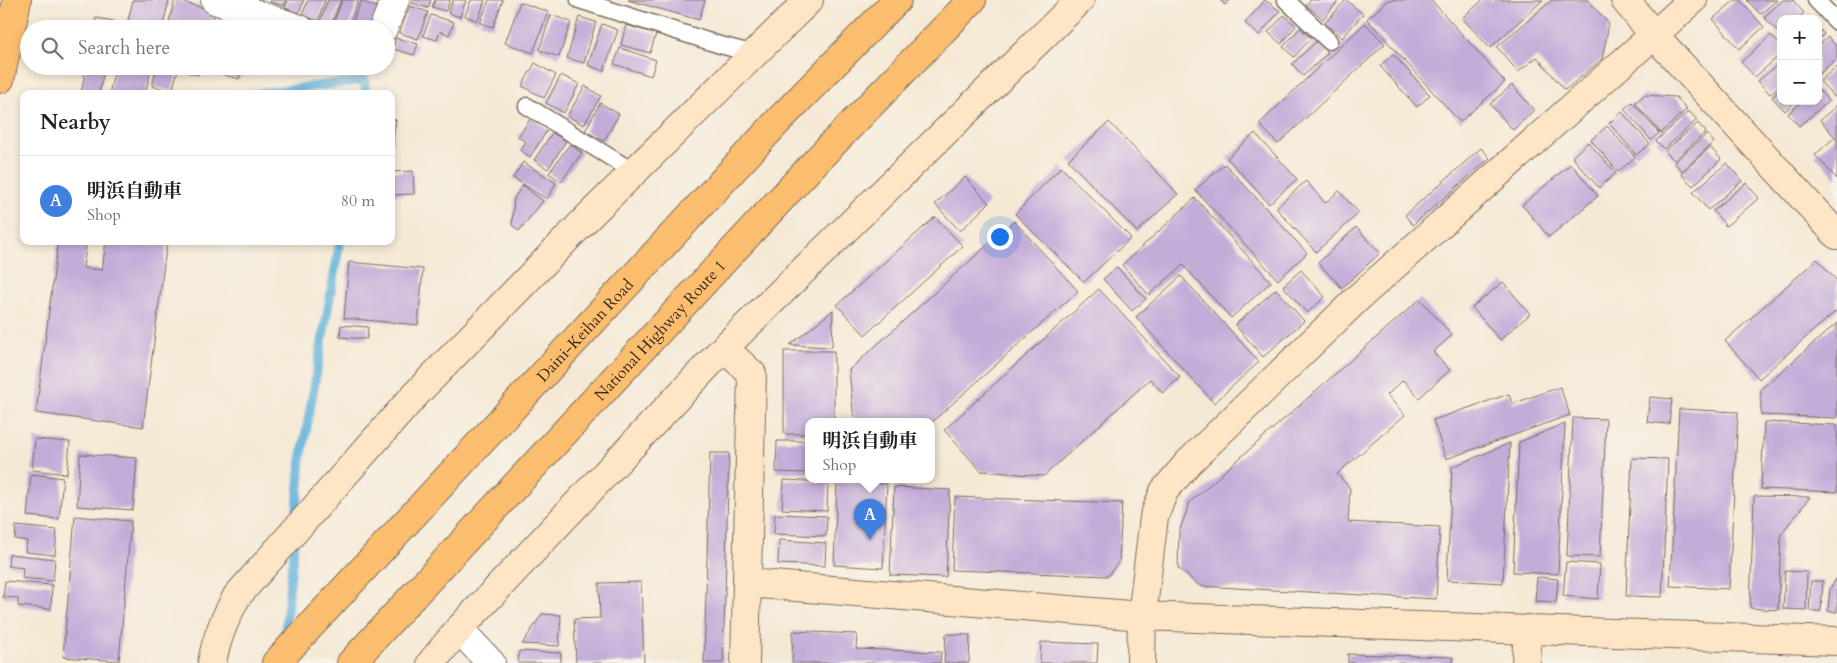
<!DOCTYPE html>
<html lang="en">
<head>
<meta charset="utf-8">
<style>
  body { margin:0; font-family:Cardo,"Noto Serif JP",serif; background:#f6f6f6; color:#202124 }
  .controls { position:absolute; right:15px; top:15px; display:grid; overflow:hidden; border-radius:10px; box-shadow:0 2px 8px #0003 }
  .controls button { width:45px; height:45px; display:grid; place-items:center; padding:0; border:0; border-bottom:1px solid #e0e0e0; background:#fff; color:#202124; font:25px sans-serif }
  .you { position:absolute; left:999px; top:236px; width:18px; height:18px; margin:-12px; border:4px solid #fff; border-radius:50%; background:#1a73e8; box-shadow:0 0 0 8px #1a73e833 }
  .badge { display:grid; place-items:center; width:32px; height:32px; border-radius:50%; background:#c8321e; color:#fff; font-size:16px; font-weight:700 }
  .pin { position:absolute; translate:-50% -41px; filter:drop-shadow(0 1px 2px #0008) }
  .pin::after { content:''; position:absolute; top:26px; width:18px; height:15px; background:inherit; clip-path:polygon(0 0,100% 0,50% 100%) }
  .popup { position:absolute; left:805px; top:418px; width:130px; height:65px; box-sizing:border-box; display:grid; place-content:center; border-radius:10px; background:#fff; filter:drop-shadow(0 1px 4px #0005); font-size:16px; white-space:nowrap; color:#757577 }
  .popup b { font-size:19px; color:#202124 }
  .popup::after { content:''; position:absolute; left:50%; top:100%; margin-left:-10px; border:10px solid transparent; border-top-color:#fff }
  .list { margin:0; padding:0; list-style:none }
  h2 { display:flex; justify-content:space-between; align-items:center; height:65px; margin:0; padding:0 20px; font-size:21px }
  h2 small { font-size:16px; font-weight:400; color:#757577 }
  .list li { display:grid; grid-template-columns:32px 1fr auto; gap:15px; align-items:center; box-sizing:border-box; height:90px; padding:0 20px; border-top:1px solid #e0e0e0 }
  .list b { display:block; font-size:19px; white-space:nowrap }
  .list p { margin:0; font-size:16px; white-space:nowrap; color:#757577 }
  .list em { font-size:16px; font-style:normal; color:#757577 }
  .icon { flex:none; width:28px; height:28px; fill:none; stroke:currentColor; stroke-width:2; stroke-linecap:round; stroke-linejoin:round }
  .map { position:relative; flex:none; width:1837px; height:663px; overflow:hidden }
  .search { position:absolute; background:#fff; box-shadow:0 2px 8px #0003; left:20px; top:20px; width:375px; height:55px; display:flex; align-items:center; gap:12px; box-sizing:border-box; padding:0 18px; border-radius:28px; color:#757577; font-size:19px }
  .panel { position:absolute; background:#fff; box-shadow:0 2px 8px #0003; left:20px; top:90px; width:375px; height:155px; border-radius:10px }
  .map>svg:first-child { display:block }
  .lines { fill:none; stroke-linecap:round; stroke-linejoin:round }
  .stream { stroke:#62b2dc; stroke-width:9 }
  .building { fill:#c4acd9 }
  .lane-casing { stroke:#7c6d5e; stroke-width:19 }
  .street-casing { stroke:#7c6d5e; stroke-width:30 }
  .secondary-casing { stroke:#7c6d5e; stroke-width:30 }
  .primary-casing { stroke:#7c6d5e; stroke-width:30 }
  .highway-casing { stroke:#7c6d5e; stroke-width:30 }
  .lane { stroke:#fff; stroke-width:16 }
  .street { stroke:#fff; stroke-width:28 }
  .secondary { stroke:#fde5c5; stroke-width:28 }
  .primary { stroke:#fbbd6e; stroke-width:28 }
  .highway { stroke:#fbbd6e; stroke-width:28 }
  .labels { text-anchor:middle; stroke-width:4; stroke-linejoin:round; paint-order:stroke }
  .street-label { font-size:16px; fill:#3b2a1e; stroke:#f7f3e8 }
</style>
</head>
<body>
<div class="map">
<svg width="1837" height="663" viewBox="0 0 1837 663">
  <rect width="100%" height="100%" fill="#f7f3e8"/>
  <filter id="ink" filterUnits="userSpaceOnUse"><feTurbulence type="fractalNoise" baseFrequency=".02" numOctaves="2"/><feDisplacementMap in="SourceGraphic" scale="10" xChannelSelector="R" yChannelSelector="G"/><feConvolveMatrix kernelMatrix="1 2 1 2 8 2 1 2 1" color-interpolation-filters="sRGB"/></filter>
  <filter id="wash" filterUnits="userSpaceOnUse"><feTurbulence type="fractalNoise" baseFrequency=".0096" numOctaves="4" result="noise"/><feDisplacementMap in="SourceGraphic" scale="20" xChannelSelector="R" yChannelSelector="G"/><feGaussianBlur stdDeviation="1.12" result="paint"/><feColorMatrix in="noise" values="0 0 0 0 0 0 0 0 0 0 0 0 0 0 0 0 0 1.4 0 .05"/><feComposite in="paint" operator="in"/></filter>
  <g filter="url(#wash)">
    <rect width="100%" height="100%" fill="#f5e9d5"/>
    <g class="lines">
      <path class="stream" d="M253 94 365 80V94
        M296 520 301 460 340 241
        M284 644 294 543"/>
    </g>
    <g id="blocks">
      <path class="building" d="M133 0H169L162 29H126Z
        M175 0 215 11 211 29H167Z
        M271 0H286L284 6 270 2Z
        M288 0H304L299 13 285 8Z
        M308 0H325L318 21 302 15Z
        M328 0H341L331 26 320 21Z
        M342 0H358L348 29H342L333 25Z
        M413 0H431L428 8 412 3Z
        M435 0H450L446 11 432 7Z
        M453 0H466L460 17 448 13Z
        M471 0H485L478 21 465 16Z
        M489 0H503L493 27 480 23Z
        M628 0H705L699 20Z
        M1220 0H1230L1225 5Z
        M1265 0 1280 11 1259 35 1245 23Z
        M1310 0H1339L1323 19 1306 5Z
        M1346 0 1363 14 1342 38 1325 23Z
        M1388 0H1431L1505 82 1460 122 1367 19Z
        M1483 0H1543L1490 48 1462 18Z
        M1552 0H1588L1609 24 1602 59 1565 90 1537 57 1518 72 1497 47Z
        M1735 0H1740L1764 27 1739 49 1713 19Z
        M1747 0H1777L1760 14Z
        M1783 0H1793L1804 13 1797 19H1781L1780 34 1764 17Z
        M361 1 382 9 375 29H350Z
        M520 2 548 12 533 53 505 43Z
        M410 6 428 12 418 39 399 33Z
        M236 14 257 21 255 29H231Z
        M431 15 454 22 449 35 440 31 437 40 423 36Z
        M551 15 571 22 559 57 539 50Z
        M1284 15 1296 26 1281 44 1268 32Z
        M579 17 596 22 584 63 567 58Z
        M96 18 114 21 112 29H93Z
        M1365 23 1385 44 1278 144 1259 124Z
        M602 24 618 30 604 71 588 65Z
        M626 25 656 34 650 53 621 45Z
        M1300 28 1311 38 1294 57 1283 47Z
        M1818 28 1824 34 1818 40Z
        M1771 35 1781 46V54L1755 77 1741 62Z
        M1828 37 1837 47V58L1818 75V46Z
        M396 38 418 44 414 55 393 49Z
        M1317 41 1328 53 1303 76 1292 64Z
        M620 48 656 60 651 76 614 64Z
        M1393 54 1430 95 1417 107 1380 66Z
        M1781 62V85L1770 94 1758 81Z
        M535 63 556 75 544 98 522 86Z
        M86 66H105L99 94H81Z
        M116 66H152L145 94H109Z
        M157 66H200L198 75 178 70 172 91 152 86Z
        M220 66H243L239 79 218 73Z
        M268 66H281L279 70Z
        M289 66H306L304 71Z
        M307 66H342L341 70 331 67 329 74Z
        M1837 66V94L1834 97 1820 81Z
        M561 75 579 84 564 113 546 103Z
        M1512 85 1534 110 1513 130 1490 104Z
        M585 86 601 96 584 125 567 116Z
        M1781 89V101H1796L1785 111 1772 97Z
        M1818 89 1829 101 1799 126 1788 114 1802 101H1818Z
        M1644 95 1676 97 1687 109 1661 133 1635 103Z
        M1632 102 1659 133 1651 140 1624 109Z
        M600 103 619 114 604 141 585 131Z
        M1837 105V179L1815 155 1835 137 1820 120Z
        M1689 111 1697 120 1664 149 1656 141Z
        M1622 112 1650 144 1636 155 1609 123Z
        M531 118 548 129 530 157 520 150 526 142 518 137Z
        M391 119 396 120 392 145H391Z
        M1109 122 1178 194 1137 232 1068 160Z
        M1698 123 1706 132 1674 160 1665 151Z
        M1607 126 1635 157 1618 172 1591 140Z
        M552 133 566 141 548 169 534 160Z
        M1255 133 1297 179 1269 204 1227 158Z
        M1707 134 1714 142 1682 171 1674 162Z
        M1588 142 1616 173 1599 188 1572 157Z
        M570 144 582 153 561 182 549 173Z
        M1710 147 1721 159 1693 186 1681 174Z
        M1481 148 1490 158 1413 225 1405 215Z
        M523 162 556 183 547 199 513 178Z
        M1727 163 1742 181 1708 210 1693 192Z
        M1225 164 1307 253 1278 280 1195 190Z
        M1571 164 1598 196 1549 237 1522 205Z
        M1061 167 1131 238 1084 282 1015 214Z
        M413 171 414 194 391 195V172Z
        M965 177 989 203 960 231 935 204Z
        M1306 181 1325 203 1339 191 1359 213 1316 252 1276 208Z
        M1746 183 1759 198 1726 226 1713 211Z
        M523 185 543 201 519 231 512 225 514 198Z
        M1195 198 1271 282 1231 318 1183 265 1149 295 1122 265Z
        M935 217 963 246 865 335 837 305Z
        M1014 221 1078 291 931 423 854 421 849 370Z
        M1356 227 1380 253 1342 288 1318 263Z
        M58 241H87L83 268 102 270 106 241H167L143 427 36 413Z
        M1817 259 1837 281V310L1759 379 1725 341Z
        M349 262 423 269 418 325 344 318Z
        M1117 267 1146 299 1132 311 1103 279Z
        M1301 270 1325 297 1307 313 1283 286Z
        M1181 276 1259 362 1214 403 1136 317Z
        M1503 282 1530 314 1500 340 1472 307Z
        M1099 289 1180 377 1163 393 1150 379 1044 476 981 471 944 430Z
        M1276 289 1304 321 1263 357 1235 325Z
        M1420 299 1452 335 1433 352 1450 370 1419 398 1403 380 1387 395 1405 415 1337 474 1350 488 1348 522 1440 527 1436 599 1200 586 1178 568 1179 532 1190 502Z
        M833 310 832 347 790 345Z
        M1837 323V418L1761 415V389Z
        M341 325 368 327 367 339 340 337Z
        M784 351H834V421H809V434H784Z
        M1560 387 1570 415 1446 459 1433 420 1509 394 1512 404Z
        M1650 397 1672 399 1669 424 1647 422Z
        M1679 409 1738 412 1729 589 1670 586Z
        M1573 418 1606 419 1600 557 1567 556Z
        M1764 422 1837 425V492L1761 489Z
        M1565 424 1558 574 1513 572 1519 442Z
        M35 439 70 442 67 474 32 470Z
        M777 441H809V473L776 472Z
        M1510 443 1503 583 1447 580 1452 467Z
        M710 453H729L723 663H704Z
        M80 454 137 458 133 510 77 506Z
        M1632 458 1668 459 1662 597 1626 596Z
        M31 474 63 478 59 519 27 516Z
        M784 480 828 482 827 511 782 509Z
        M837 482 887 484 883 568 834 565Z
        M894 487 950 490 946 577 890 575Z
        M1754 496 1810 497 1781 534 1778 610 1750 608Z
        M955 497 1122 503 1119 561 1108 576 952 570Z
        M775 514 827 516 826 536 774 534Z
        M75 516 131 521 119 661 63 657Z
        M16 526 57 530 55 555 25 552 27 541 15 539Z
        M779 540 826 543 825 566 778 564Z
        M9 554 55 559 53 581 22 578 23 568 8 566Z
        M1566 562 1600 564 1598 599 1563 596Z
        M1785 571 1807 572 1806 610 1783 609Z
        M1537 577 1558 579 1556 602 1535 601Z
        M1837 578V612L1828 611 1830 588Z
        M5 581 52 585 51 609 18 606V598L3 597Z
        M1811 581H1823L1821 611H1809Z
        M641 582 644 663H576L574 619 600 618 599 583Z
        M542 614 561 615 559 646 522 644Z
        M793 631 857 634 856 649 941 652 940 663H792Z
        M946 634 970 635 969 663H944Z
        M1041 642 1098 644 1097 663H1040Z
        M519 651 561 653V663H518Z
        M1348 654 1453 657V663H1348Z"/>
    </g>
  </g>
  <g filter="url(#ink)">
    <use href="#blocks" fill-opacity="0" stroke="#7c6d5e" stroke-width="1"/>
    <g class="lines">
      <g class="lane-casing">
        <path id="lane" d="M579 0 720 45 755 54
          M1286 0 1329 41
          M1816 0 1837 22
          M527 106 634 172"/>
      </g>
      <g class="street-casing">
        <path id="street" d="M215 0 300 29
          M383 29 395 0
          M459 629 491 663"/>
      </g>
      <g class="secondary-casing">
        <path id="secondary" d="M1625 0 1654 35 1837 235
          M724 348 752 374 745 663
          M748 583 1142 616 1837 641
          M212 663C216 638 225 618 237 596L415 395 591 214 809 0
          M431 663 459 629 724 348 1080 0
          M1141 663 1142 616 1154 517 1164 491 1188 463 1360 296 1693 0
          M1526 663 1528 629"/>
      </g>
      <g class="primary-casing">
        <path id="primary" d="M0 79 17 0"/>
      </g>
      <g class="highway-casing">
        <g id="highway">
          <path id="s1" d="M276 663 781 118 897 0"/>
          <path id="s2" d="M351 663 817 160 972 0"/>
        </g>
      </g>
      <use href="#lane" class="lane"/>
      <use href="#street" class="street"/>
      <use href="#secondary" class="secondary"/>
      <use href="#primary" class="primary"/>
      <use href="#highway" class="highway"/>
    </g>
  </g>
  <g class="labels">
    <g class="street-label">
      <text dy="6" stroke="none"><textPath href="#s1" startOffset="454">Daini-Keihan Road</textPath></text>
      <text dy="6" stroke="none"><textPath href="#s2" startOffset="454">National Highway Route 1</textPath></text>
    </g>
  </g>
</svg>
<div class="controls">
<button>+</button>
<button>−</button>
</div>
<div class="you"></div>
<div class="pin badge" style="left:870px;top:540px;background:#3f7fe0">A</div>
<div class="popup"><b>明浜自動車</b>Shop</div>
<div class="search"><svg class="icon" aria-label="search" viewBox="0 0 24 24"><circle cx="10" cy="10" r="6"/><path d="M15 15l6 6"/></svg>Search here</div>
<section class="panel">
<h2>Nearby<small></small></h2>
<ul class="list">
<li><span class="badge" style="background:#3f7fe0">A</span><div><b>明浜自動車</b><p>Shop</p></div><em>80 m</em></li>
</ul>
</section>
</div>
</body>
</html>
